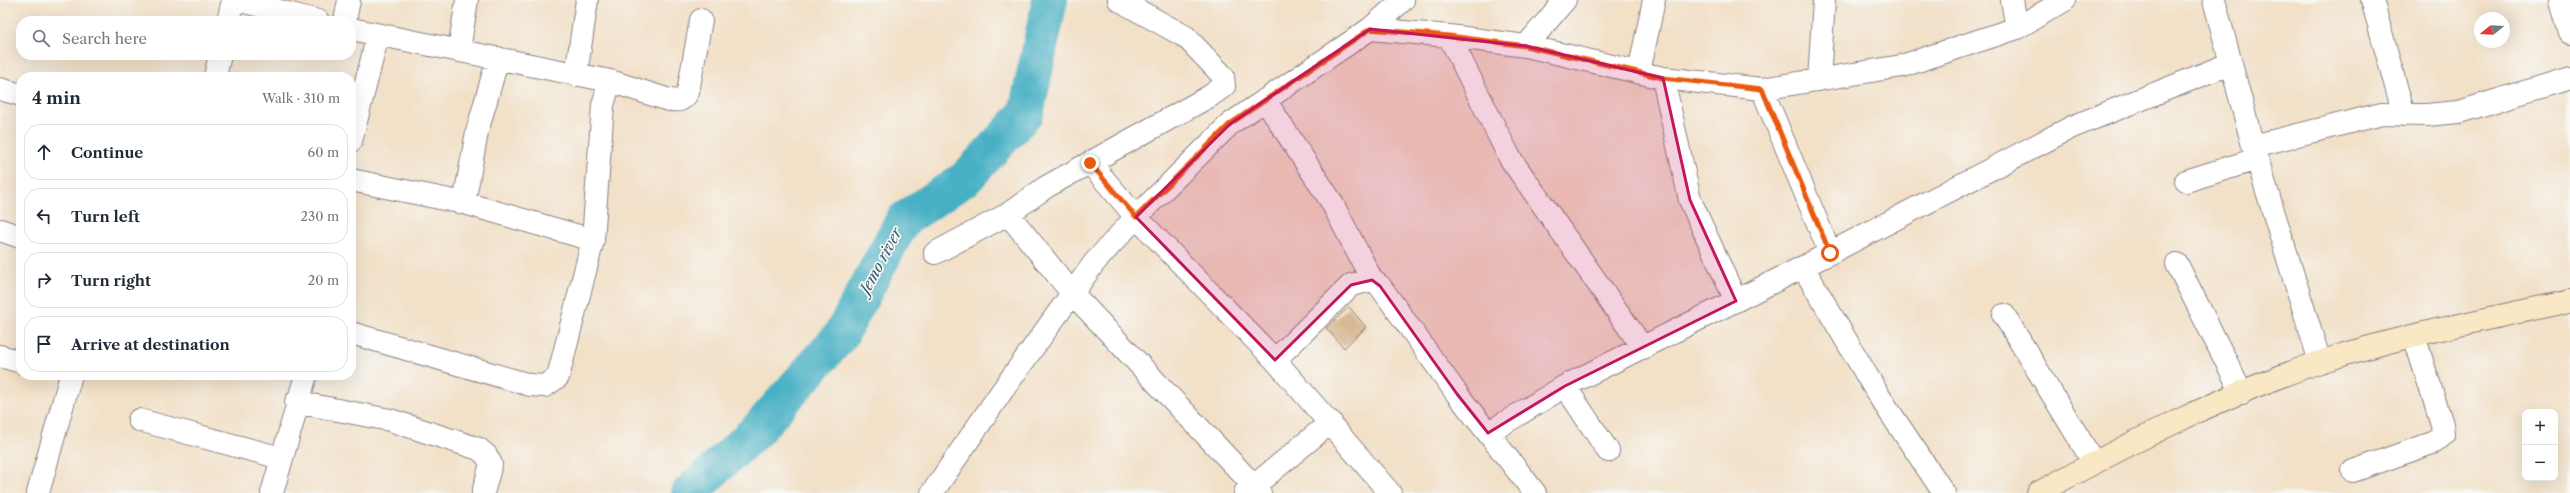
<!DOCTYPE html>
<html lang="en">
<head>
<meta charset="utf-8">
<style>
  body { margin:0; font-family:"Libre Caslon Text",serif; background:#f2f2f3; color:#1f2937 }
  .controls { position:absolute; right:12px; bottom:12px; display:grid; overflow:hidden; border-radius:8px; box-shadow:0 4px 16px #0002 }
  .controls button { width:36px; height:36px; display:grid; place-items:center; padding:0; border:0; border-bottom:1px solid #e0e1e3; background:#fff; color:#1f2937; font:20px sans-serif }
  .compass { position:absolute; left:2474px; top:12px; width:36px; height:36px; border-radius:50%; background:#fff; box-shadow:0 4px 16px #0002; rotate:252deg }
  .stop { position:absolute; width:12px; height:12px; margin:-9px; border:3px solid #ea580c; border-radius:50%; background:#fff }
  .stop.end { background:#ea580c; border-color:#fff; box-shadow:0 1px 4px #0008 }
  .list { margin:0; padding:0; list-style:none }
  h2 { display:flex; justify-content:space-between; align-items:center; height:52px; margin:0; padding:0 16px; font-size:17px }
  h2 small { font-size:13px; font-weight:400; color:#747a83 }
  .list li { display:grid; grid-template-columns:26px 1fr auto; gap:12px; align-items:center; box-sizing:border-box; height:56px; margin:0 8px 8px; padding:0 8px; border:1px solid #e0e1e3; border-radius:16px }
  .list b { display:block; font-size:15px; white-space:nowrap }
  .list em { font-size:13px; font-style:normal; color:#747a83 }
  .icon { flex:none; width:22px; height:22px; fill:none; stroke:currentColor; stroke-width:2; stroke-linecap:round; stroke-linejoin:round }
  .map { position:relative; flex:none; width:2570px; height:493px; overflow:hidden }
  .search { position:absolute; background:#fff; box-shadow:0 4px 16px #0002; left:16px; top:16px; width:340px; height:44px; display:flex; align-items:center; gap:10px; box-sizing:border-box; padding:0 14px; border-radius:16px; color:#747a83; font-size:15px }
  .panel { position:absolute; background:#fff; box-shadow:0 4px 16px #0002; left:16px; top:72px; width:340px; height:308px; border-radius:16px }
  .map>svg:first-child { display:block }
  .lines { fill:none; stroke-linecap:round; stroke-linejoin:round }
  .river { stroke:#46b0c4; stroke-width:36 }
  .building { fill:#d7b793 }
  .street-casing { stroke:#8a8181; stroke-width:24 }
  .secondary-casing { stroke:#8a8181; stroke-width:24 }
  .street { stroke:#fff; stroke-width:22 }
  .secondary { stroke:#fae7c3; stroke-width:22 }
  .route { stroke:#ea580c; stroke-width:5 }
  .marked { fill:#c2185b; fill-opacity:0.2; stroke:#c2185b; stroke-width:3; stroke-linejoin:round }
  .labels { text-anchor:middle; stroke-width:3.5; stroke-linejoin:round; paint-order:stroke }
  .water-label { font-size:15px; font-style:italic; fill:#305b72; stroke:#f6f6f2 }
</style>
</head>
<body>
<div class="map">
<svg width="2570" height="493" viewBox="0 0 2570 493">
  <rect width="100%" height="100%" fill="#f6f6f2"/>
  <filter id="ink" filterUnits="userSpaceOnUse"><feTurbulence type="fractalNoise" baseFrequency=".025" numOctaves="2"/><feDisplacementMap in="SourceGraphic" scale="8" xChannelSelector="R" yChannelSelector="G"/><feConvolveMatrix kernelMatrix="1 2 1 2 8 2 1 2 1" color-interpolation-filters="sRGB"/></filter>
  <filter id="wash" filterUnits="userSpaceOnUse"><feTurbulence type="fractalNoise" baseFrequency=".012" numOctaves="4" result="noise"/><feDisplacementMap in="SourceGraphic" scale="16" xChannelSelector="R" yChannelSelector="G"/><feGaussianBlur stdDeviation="0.9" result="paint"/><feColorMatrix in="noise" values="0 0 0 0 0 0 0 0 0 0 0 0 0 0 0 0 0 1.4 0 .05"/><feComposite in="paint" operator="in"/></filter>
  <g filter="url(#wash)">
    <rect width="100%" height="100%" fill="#f2e0c7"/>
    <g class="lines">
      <path class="river" d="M689 493 758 429 841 335 903 220 966 178 1026 113 1050 0"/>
    </g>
    <g id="blocks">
      <path class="building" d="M1349 307 1366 327 1344 348 1326 328Z"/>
    </g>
  </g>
  <g filter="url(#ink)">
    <use href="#blocks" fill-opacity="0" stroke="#8a8181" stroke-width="1"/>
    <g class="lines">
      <g class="street-casing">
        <path id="street" d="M237 0 318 21
          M1403 0 1370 29 1449 36 1526 46 1663 78 1762 89
          M2012 0 2017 28
          M2214 0 2253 146 2320 362
          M2372 0 2404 115
          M2561 0 2570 32
          M228 21 233 0
          M345 21 349 0
          M351 29 610 81 669 100C679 101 683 101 688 92L701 20
          M1449 36 1510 158 1643 348
          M1526 46 1565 0
          M459 50 467 0
          M1639 72 1654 0
          M576 75 587 0
          M215 77 220 55
          M1663 78 1690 200 1736 301
          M1819 80 1824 0
          M0 89 21 95
          M1265 100 1331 201 1372 280
          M351 141 378 35
          M2253 146 2382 114 2426 115 2459 112 2570 78
          M1090 163 1136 217 1230 124 1370 29
          M351 180 464 203 593 240
          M2186 181 2257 159
          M464 203 477 132 498 58
          M1008 214 1072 293 1254 486 1245 493
          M0 230 21 237
          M935 253 1008 214 1046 187 1210 96 1224 86 1223 76 1186 37 1119 0
          M1830 253 1762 89 1902 66 2017 28 2065 0
          M2177 264 2242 393
          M1803 267 1879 396 1944 493
          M2004 315 2094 463
          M351 333 530 385 545 386 558 377 593 240 603 105 610 81
          M0 356 21 362
          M1275 360 1351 285 1372 280 1380 286 1457 394 1488 433 1565 386 1803 267 2072 127 2229 64
          M1565 386 1608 451
          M296 402 390 420 479 449 486 455 491 464 483 493
          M139 420 281 458
          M1488 433 1535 493
          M2353 471 2435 442 2443 435 2442 424 2414 336
          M38 493 71 375
          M272 493 306 375
          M932 493 1002 391 1094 263 1136 217 1275 360 1390 493
          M1260 493 1254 486 1331 422"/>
      </g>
      <g class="secondary-casing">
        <path id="secondary" d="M2038 493C2128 444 2223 395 2320 362 2402 335 2487 319 2570 301"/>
      </g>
      <use href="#street" class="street"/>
      <use href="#secondary" class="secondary"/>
    </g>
  </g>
  <g class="lines" filter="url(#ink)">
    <path class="route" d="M1090 163 1136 217 1230 124 1370 29 1449 36 1526 46 1663 78 1762 89 1830 253"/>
  </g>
  <path class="marked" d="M1370 29 1526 46 1663 78 1690 200 1736 301 1565 386 1488 433 1457 394 1380 286 1372 280 1351 285 1275 360 1136 217 1230 124Z"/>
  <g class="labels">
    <g class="water-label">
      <text transform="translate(881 261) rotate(-62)" y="5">Jemo river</text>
    </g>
  </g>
</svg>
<div class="controls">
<button>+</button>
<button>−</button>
</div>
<svg class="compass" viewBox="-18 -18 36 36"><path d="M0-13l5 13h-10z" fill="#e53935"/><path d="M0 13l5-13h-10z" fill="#747a83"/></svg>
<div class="stop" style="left:1830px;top:253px"></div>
<div class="stop end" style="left:1090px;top:163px"></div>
<div class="search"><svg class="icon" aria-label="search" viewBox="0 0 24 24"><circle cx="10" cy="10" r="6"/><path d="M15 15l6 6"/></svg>Search here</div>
<section class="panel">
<h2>4 min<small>Walk · 310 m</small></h2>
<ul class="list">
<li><svg class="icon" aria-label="ahead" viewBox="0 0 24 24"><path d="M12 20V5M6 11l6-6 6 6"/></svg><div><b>Continue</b></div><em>60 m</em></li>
<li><svg class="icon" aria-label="left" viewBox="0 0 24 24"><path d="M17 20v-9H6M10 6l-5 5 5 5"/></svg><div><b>Turn left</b></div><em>230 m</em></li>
<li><svg class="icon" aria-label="right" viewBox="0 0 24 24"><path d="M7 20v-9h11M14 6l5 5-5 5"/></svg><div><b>Turn right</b></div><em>20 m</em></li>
<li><svg class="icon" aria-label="arrive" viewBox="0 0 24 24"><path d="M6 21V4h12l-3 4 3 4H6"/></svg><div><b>Arrive at destination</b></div></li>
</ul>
</section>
</div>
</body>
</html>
